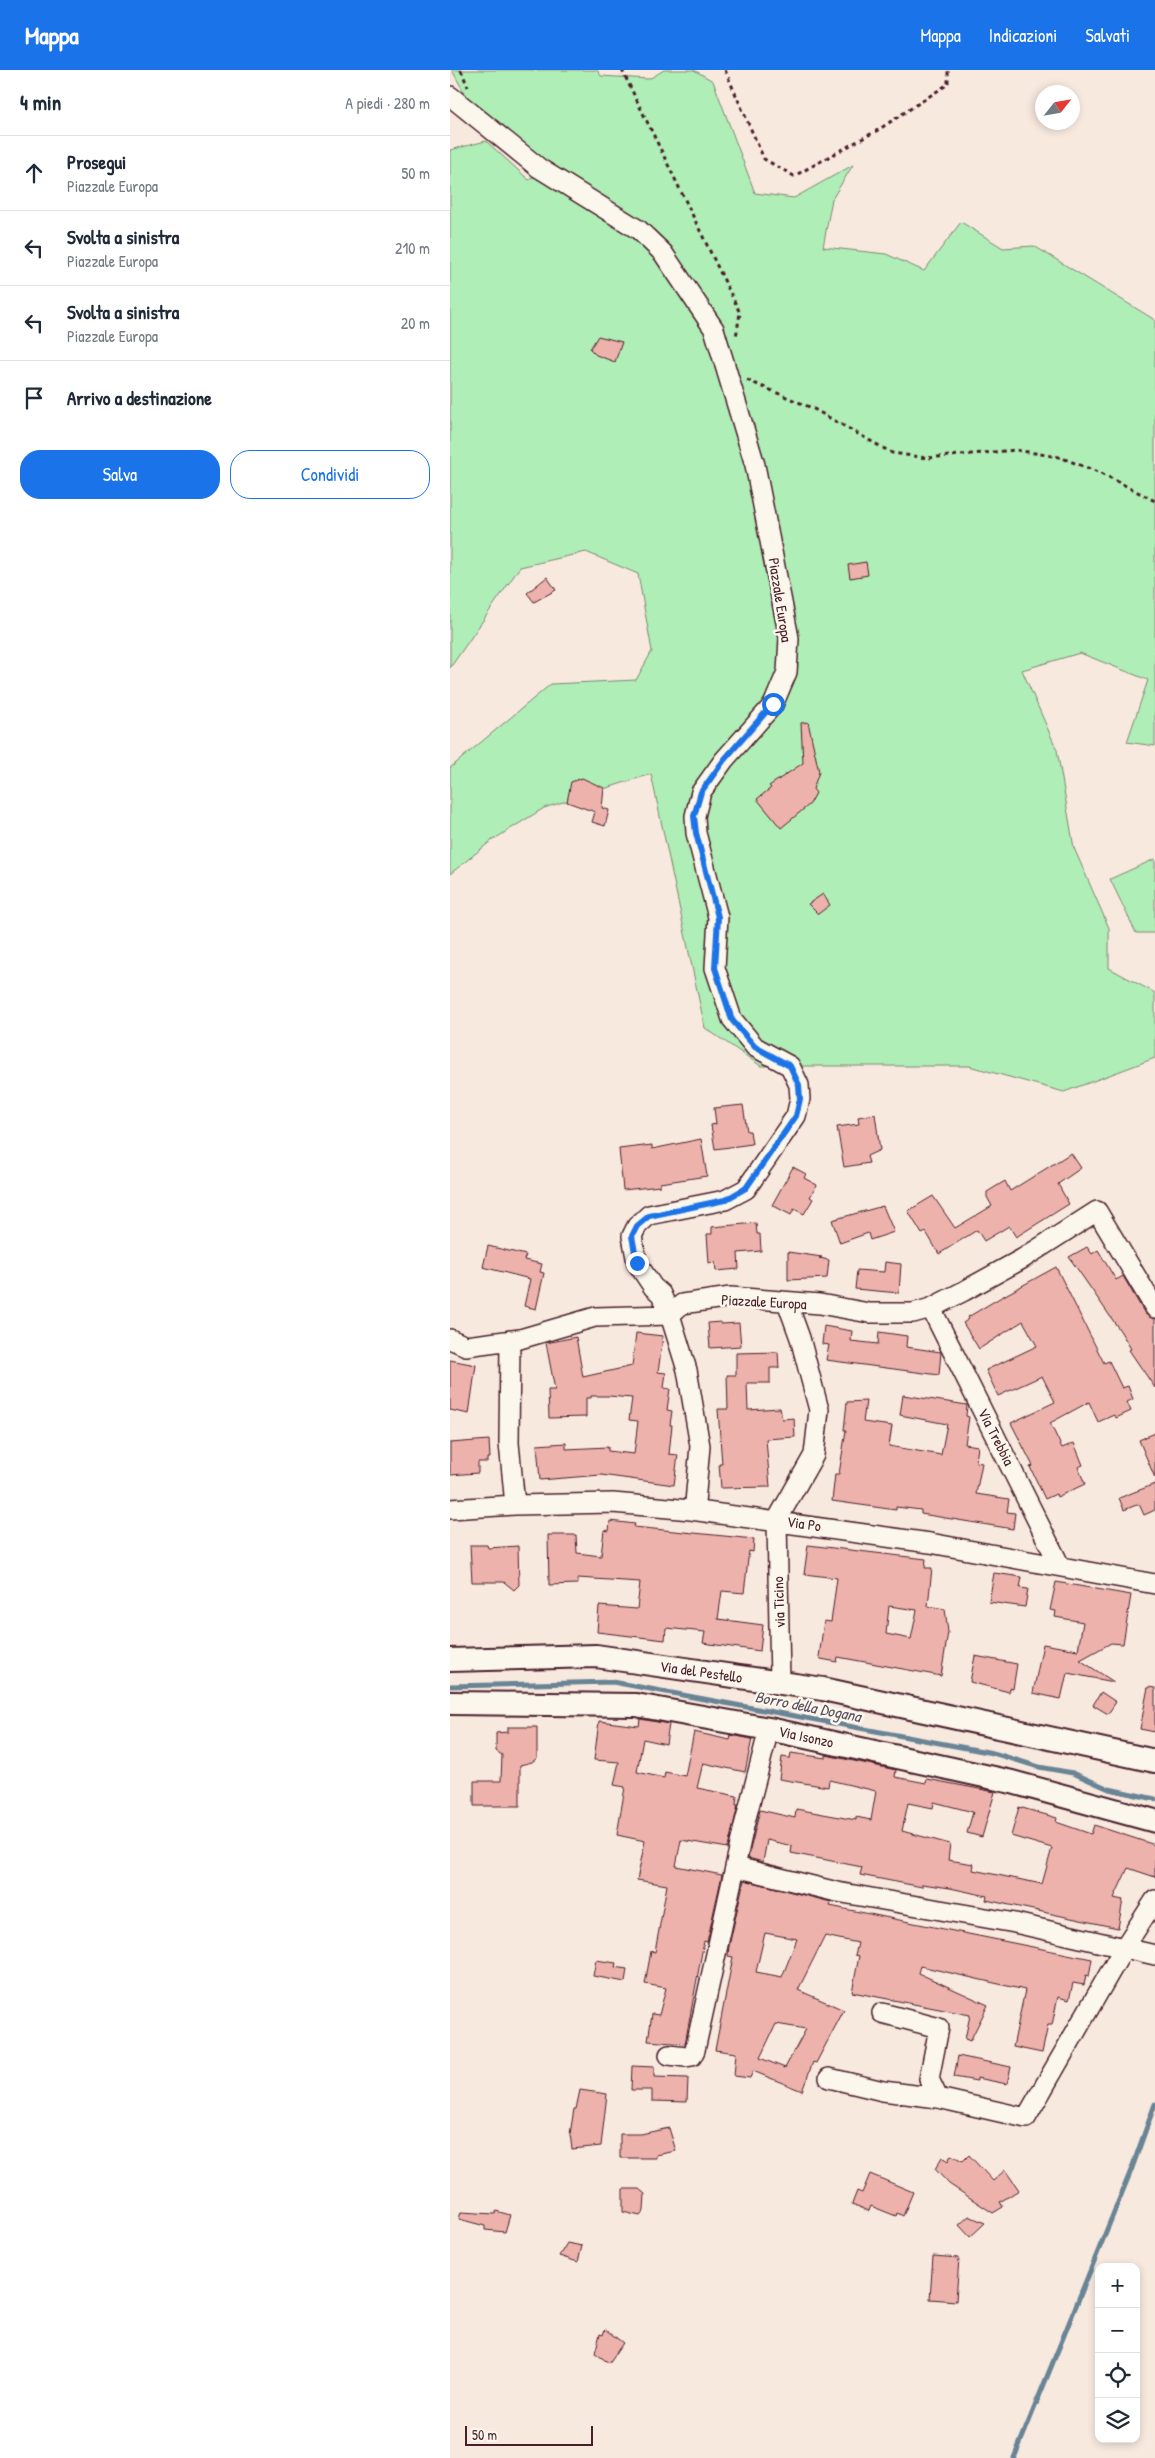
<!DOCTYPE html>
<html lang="it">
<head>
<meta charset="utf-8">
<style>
  body { margin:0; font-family:"Patrick Hand",sans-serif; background:#f6f6f7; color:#1f2937 }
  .controls { position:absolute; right:15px; bottom:15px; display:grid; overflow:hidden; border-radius:10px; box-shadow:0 2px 8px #0003 }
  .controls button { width:45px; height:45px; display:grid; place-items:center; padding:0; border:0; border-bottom:1px solid #e0e1e3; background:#fff; color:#1f2937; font:25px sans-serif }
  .compass { position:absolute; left:585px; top:15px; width:45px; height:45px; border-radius:50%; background:#fff; box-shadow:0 2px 8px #0003; rotate:59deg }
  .scale { position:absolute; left:15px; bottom:12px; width:128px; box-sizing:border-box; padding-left:5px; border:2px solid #4a1f2b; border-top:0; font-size:14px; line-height:18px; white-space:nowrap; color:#4a1f2b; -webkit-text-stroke:4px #fbf7ec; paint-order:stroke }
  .stop { position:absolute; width:15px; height:15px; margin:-11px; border:4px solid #1a73e8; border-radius:50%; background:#fff }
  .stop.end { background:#1a73e8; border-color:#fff; box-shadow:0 1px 5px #0008 }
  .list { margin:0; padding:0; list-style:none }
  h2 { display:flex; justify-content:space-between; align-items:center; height:65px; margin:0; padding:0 20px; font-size:21px }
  h2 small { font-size:16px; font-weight:400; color:#747a83 }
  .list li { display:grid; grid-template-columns:32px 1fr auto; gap:15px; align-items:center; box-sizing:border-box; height:75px; padding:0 20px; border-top:1px solid #e0e1e3 }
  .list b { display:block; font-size:19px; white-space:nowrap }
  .list p { margin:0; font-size:16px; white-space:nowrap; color:#747a83 }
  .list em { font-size:16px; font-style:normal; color:#747a83 }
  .actions { display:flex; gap:10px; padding:15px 20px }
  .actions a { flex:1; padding:11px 0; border:1px solid #1a73e8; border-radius:20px; text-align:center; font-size:18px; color:#1a73e8 }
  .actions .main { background:#1a73e8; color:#fff }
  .icon { flex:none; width:28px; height:28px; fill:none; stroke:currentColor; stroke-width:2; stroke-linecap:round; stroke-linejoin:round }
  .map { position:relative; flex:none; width:705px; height:2388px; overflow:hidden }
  header { display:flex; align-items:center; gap:30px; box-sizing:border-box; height:70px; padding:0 25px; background:#1a73e8; color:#fff }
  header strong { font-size:24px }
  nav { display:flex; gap:28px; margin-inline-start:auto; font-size:18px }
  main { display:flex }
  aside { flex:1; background:#fff }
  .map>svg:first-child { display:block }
  .green { fill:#afeeb6; stroke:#7c8670 }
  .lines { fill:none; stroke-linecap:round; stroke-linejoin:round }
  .stream { stroke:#688495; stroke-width:5 }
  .building { fill:#edb2ab; stroke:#4a1f2b; fill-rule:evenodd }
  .minor-casing { stroke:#4a1f2b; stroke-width:22 }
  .tertiary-casing { stroke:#4a1f2b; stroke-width:26 }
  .path { stroke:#4a1f2b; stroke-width:3; stroke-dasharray:4 4; stroke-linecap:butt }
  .minor { stroke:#fbf7ec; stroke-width:19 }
  .tertiary { stroke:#fbf7ec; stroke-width:22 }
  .route { stroke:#1a73e8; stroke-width:6 }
  .labels { text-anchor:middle; stroke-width:5; stroke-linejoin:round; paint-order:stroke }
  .street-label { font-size:15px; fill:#4a1f2b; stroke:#fbf7ec }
  .water-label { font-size:16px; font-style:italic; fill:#595160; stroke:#fbf7ec }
</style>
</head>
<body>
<header>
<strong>Mappa</strong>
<nav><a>Mappa</a><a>Indicazioni</a><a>Salvati</a></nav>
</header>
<main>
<aside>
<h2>4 min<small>A piedi · 280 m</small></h2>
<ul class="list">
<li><svg class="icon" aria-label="ahead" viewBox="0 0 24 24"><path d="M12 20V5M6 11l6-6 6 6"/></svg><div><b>Prosegui</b><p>Piazzale Europa</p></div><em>50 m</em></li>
<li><svg class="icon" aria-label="left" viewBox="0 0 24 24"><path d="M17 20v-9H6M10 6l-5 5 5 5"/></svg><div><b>Svolta a sinistra</b><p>Piazzale Europa</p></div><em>210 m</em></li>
<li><svg class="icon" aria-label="left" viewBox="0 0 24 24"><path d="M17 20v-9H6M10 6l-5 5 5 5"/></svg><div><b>Svolta a sinistra</b><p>Piazzale Europa</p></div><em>20 m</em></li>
<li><svg class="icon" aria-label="arrive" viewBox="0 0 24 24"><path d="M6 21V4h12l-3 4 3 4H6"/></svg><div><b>Arrivo a destinazione</b></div></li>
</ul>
<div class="actions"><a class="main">Salva</a><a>Condividi</a></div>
</aside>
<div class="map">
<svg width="705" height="2388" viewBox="0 0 705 2388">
  <rect width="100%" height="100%" fill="#f8e9df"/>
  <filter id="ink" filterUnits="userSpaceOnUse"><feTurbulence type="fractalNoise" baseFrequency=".02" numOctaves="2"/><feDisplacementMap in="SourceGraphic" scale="10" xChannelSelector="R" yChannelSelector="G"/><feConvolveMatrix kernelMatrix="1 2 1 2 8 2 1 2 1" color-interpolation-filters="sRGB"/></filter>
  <g filter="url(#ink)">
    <path class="green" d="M2 0H147L151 6 199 9 214 0H244L263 11 305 123 344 128 403 95 382 129 373 177 436 184 474 201 511 152 553 178 584 176 705 250V676L677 672 698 610 630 583 572 600 607 680 624 778 659 858V898L705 923V988L614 1022 519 996H311L255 958 201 704 94 738 41 771 0 804V698L101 614 186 610 202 581 188 504 136 482 70 497 0 598V80L36 71 79 110 99 96 22 37Z
      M705 789V863H686L660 809Z"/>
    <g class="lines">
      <path class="stream" d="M0 1616 163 1612 543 1683 589 1697 623 1703 659 1719 705 1729
        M564 2388 682 2098 705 2034"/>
    </g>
    <path class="building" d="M148 266 172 272 165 292 146 285 140 279Z
      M416 492 418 505 400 508 398 495Z
      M97 507 106 520 84 532 77 523Z
      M358 652 369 702 363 719 366 723 360 734 331 758 307 729 321 718 319 716 353 693 351 653Z
      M132 708 154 718 152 738 159 740 155 756 142 752 145 742 117 732 121 712Z
      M373 824 380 835 368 844 358 834Z
      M293 1035 297 1061H300L302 1074 265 1079 261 1055 266 1054 264 1038Z
      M425 1044 430 1080 417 1086 419 1093 394 1097 387 1057 409 1054 408 1047Z
      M251 1069 257 1106 210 1113V1116L173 1120 169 1079 202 1075V1079Z
      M621 1083 631 1098 608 1114 619 1134 566 1167 559 1156 534 1171 527 1160 489 1184 476 1162 472 1164 458 1141 483 1126 505 1158 542 1136 537 1127V1122L555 1111 560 1121Z
      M343 1097 356 1104 354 1108 367 1115 360 1127 363 1129 354 1144 344 1139 341 1145 322 1135Z
      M433 1136 444 1162 420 1170 418 1163 390 1173 382 1150Z
      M306 1153 307 1164H310L311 1181 288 1183 289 1199 266 1201 265 1192 259 1193 257 1164H262V1157Z
      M38 1176 76 1185 74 1190 92 1194 90 1202 94 1203 86 1239 74 1236 80 1209 33 1197Z
      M637 1177 642 1184 648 1180 666 1210 673 1206 695 1244 705 1249V1318L679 1280 681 1279 671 1262 619 1187Z
      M338 1182 372 1187 369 1188 379 1190 377 1208 338 1210Z
      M435 1192 451 1194 449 1223 405 1219 407 1200 434 1202Z
      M606 1197 654 1293 659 1291 672 1318 678 1316 683 1329 677 1332 681 1341 666 1348 664 1345 648 1352 639 1332 600 1353 612 1378 624 1373 633 1395 628 1397 635 1414 607 1427 606 1424 595 1429 580 1397 583 1396 561 1353 605 1332 592 1306 548 1326 536 1300 587 1276 573 1251 529 1279 513 1253 519 1249 518 1247 548 1229Z
      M271 1252V1254L289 1253 291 1276 260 1278 258 1253Z
      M374 1256 402 1261 401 1271 428 1274 429 1262 457 1266 456 1277 491 1282 489 1305 376 1290 379 1275 372 1274Z
      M186 1263 213 1266 208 1302 216 1303 214 1318 220 1319 217 1340 222 1341 220 1355H222L219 1384 228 1385 224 1415 151 1405 90 1410 87 1375 116 1373V1379L158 1377V1381L184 1384 188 1351 179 1350 182 1328 159 1326H141V1328H136V1347L99 1348 98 1320H105L96 1273 126 1267 133 1307 182 1296Z
      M328 1282 329 1298H320V1313H297L298 1340 330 1338 332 1349 344 1348 345 1367 316 1369 320 1417 271 1418 269 1394H272L268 1339H278L277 1305H286V1283Z
      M0 1290 26 1295 19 1344 0 1340Z
      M453 1325 517 1335 516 1346 519 1347 515 1374 528 1376 526 1392 532 1393 526 1424 559 1429 557 1442 565 1443 563 1459 471 1444V1440L446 1437V1440L382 1431 385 1404H389L396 1360H394L397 1332 416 1331 413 1352 442 1356 439 1376 491 1385 497 1354 450 1345Z
      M705 1363V1408L689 1370Z
      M39 1370 40 1388H37V1392H28V1403L0 1405V1373Z
      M705 1414V1440L694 1445 689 1434 674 1440 669 1428Z
      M160 1451 185 1454 184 1457 304 1469 303 1482 299 1481 294 1523 272 1521 268 1549 313 1555 310 1581 253 1573 255 1562 216 1558 215 1570 147 1562 149 1536 187 1539 190 1512 128 1508V1514L99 1515 98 1465H126L127 1483 151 1486 154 1460 159 1461Z
      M20 1475H37L38 1478 68 1476 69 1515 64 1520 54 1512H22Z
      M358 1475 476 1489 475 1498H482L478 1536 495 1539 498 1562 491 1606 388 1587 387 1592 371 1589 369 1587 374 1551 381 1552 387 1508 354 1504ZM439 1536 467 1540 461 1569 436 1564Z
      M544 1503 572 1507 570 1518 578 1519 575 1537 539 1532Z
      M606 1512 681 1525 673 1574 661 1573 630 1590 664 1612 617 1603 611 1629 583 1623 593 1574 628 1580 633 1552 605 1547 606 1541 600 1540Z
      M525 1586 567 1594 563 1619 560 1618 559 1622 520 1612Z
      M698 1617 705 1618V1662L690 1659Z
      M651 1622 666 1632 658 1644 643 1635Z
      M190 1649 219 1654 216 1674 193 1669 187 1702 214 1708 215 1702 235 1706 244 1662 280 1670 281 1665 302 1669 295 1702 253 1693 247 1718 287 1726 286 1735H288L278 1778 231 1770 226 1796 272 1805 257 1872 254 1871 235 1974 198 1971 202 1944 209 1945 216 1918 195 1914 201 1881 205 1882 217 1815 187 1810 195 1771 167 1765 175 1717 164 1715 169 1692 144 1690 149 1651 189 1656Z
      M58 1657H87V1688L82 1692 70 1695V1736H24V1711H51L52 1685 46 1681V1663L58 1662Z
      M341 1683 376 1688V1685L446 1700 445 1707 476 1713 477 1709 545 1722 532 1767 517 1763 523 1742 484 1732 483 1738 458 1733 452 1761 500 1774 498 1790 524 1794 523 1800 592 1814 602 1778 561 1766 569 1737 607 1748 606 1752 641 1764 644 1755 705 1775V1807L678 1798 664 1828 673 1830 668 1858 536 1830 537 1826 500 1818 472 1814V1817L410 1805 412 1797 341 1783 342 1776 317 1770 313 1792 298 1788 310 1740 345 1748 346 1739 406 1750V1747L421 1750 426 1721 379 1710 378 1717 329 1709 332 1687 340 1688Z
      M294 1810 381 1832 380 1836 642 1889 639 1906 636 1905 634 1915 623 1913 619 1930 608 1927 602 1955H598L592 1983 563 1977 575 1920 470 1896 468 1903 538 1935 520 1971 515 1969 520 1945 402 1922 409 1886 405 1885 408 1873 375 1866 348 1920 394 1940 366 1993 363 1992 352 2021 303 2001 300 2008 284 2006 286 1983 265 1980 283 1887 278 1886 279 1876ZM315 1863 347 1869 332 1907 306 1902ZM326 1954 356 1959 335 1998 310 1988Z
      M146 1890 166 1893 165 1897 177 1899 175 1912 143 1906Z
      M508 1986 561 1997 557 2014 527 2008V2011L504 2007Z
      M182 1996 204 1997V2007L238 2008 237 2032 202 2031V2020H181Z
      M130 2020 157 2024 151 2076 122 2079 120 2064 124 2039H126Z
      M219 2058 226 2081 206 2085V2088H170V2064H191Z
      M501 2085 513 2091 519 2085 543 2111 555 2100 569 2120 550 2132 553 2137 543 2143 499 2114 485 2099 492 2087 498 2091Z
      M420 2104 463 2122 453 2146 447 2143 446 2146 421 2136 419 2141 402 2134 407 2121 412 2123Z
      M173 2119H189L195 2124 194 2141 190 2146 173 2142Z
      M46 2141 60 2145 55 2162 35 2160V2156L9 2149 11 2142 45 2144Z
      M519 2146 535 2153 520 2167 509 2155Z
      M117 2173 132 2176 128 2192 109 2186Z
      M483 2186 509 2188 506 2231 480 2229Z
      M155 2259 173 2273 159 2293 145 2283 150 2264 153 2265Z"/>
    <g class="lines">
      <g class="minor-casing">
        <path id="minor" d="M0 26 89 98 189 160 213 183 264 259 305 395 339 568 337 602 323 635 274 690 251 722 245 746 246 763 268 847 265 898 282 949 305 977 340 996 349 1015 350 1029 346 1046 296 1119 275 1130 199 1145 187 1156 182 1166 187 1193 203 1217 211 1224 220 1245 232 1234 281 1227 370 1234 419 1243H463L481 1238 514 1221 572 1189 647 1141 705 1238
          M481 1238 610 1496
          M0 1269 16 1276 70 1269 145 1247 220 1245 237 1300 250 1376 245 1433 241 1440
          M60 1270 59 1373 65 1435
          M0 1439 65 1435 163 1433 241 1440 480 1473 705 1514
          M330 1613 327 1450 364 1385 369 1340 350 1268 337 1232
          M286 1797 387 1822 565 1853 705 1885
          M432 1943 489 1958 479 2009 488 2028 576 2048 674 1878 705 1830
          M219 1985 236 1987 242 1986 245 1980 294 1756 319 1659
          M379 2008 433 2021 488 2028"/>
      </g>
      <g class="tertiary-casing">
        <path id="tertiary" d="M0 1590 146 1586 373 1619 705 1691
          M0 1633 186 1635 319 1659 562 1712 705 1751"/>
      </g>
      <path class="path" d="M11 0 18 17
        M172 0 290 243 286 267
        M275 0 314 89 344 106 428 60 498 14V0
        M297 310 362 338 442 383 477 388 566 380 609 387 651 403 705 431"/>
      <use href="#minor" class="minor"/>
      <use href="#tertiary" class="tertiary"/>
    </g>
  </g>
  <g class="lines" filter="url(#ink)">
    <path class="route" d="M187 1193 182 1166 187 1156 199 1146 275 1130 296 1118 346 1046 350 1029 349 1015 340 996 305 977 282 950 265 898 268 847 246 763 244 746 251 722 274 690 323 634"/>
  </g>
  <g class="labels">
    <g class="street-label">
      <text transform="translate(330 530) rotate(81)" y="5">Piazzale Europa</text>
      <text transform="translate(314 1232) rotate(3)" y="5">Piazzale Europa</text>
      <text transform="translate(546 1367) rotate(63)" y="5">Via Trebbia</text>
      <text transform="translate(354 1454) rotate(8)" y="5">Via Po</text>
      <text transform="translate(329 1532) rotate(-92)" y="5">via Ticino</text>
      <text transform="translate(251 1602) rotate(8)" y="5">Via del Pestello</text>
      <text transform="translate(356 1667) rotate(12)" y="5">Via Isonzo</text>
    </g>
    <g class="water-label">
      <text transform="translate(358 1636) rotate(11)" y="6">Borro della Dogana</text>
    </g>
  </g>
</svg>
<div class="controls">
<button>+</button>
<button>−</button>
<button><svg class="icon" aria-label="locate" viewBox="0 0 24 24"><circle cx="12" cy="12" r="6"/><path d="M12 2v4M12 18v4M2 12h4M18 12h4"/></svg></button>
<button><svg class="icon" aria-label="layers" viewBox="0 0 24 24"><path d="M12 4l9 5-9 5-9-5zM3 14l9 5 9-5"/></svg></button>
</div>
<svg class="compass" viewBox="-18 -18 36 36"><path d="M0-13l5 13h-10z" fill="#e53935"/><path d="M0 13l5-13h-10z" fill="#747a83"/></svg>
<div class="scale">50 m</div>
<div class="stop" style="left:323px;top:634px"></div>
<div class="stop end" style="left:187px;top:1193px"></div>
</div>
</main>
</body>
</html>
